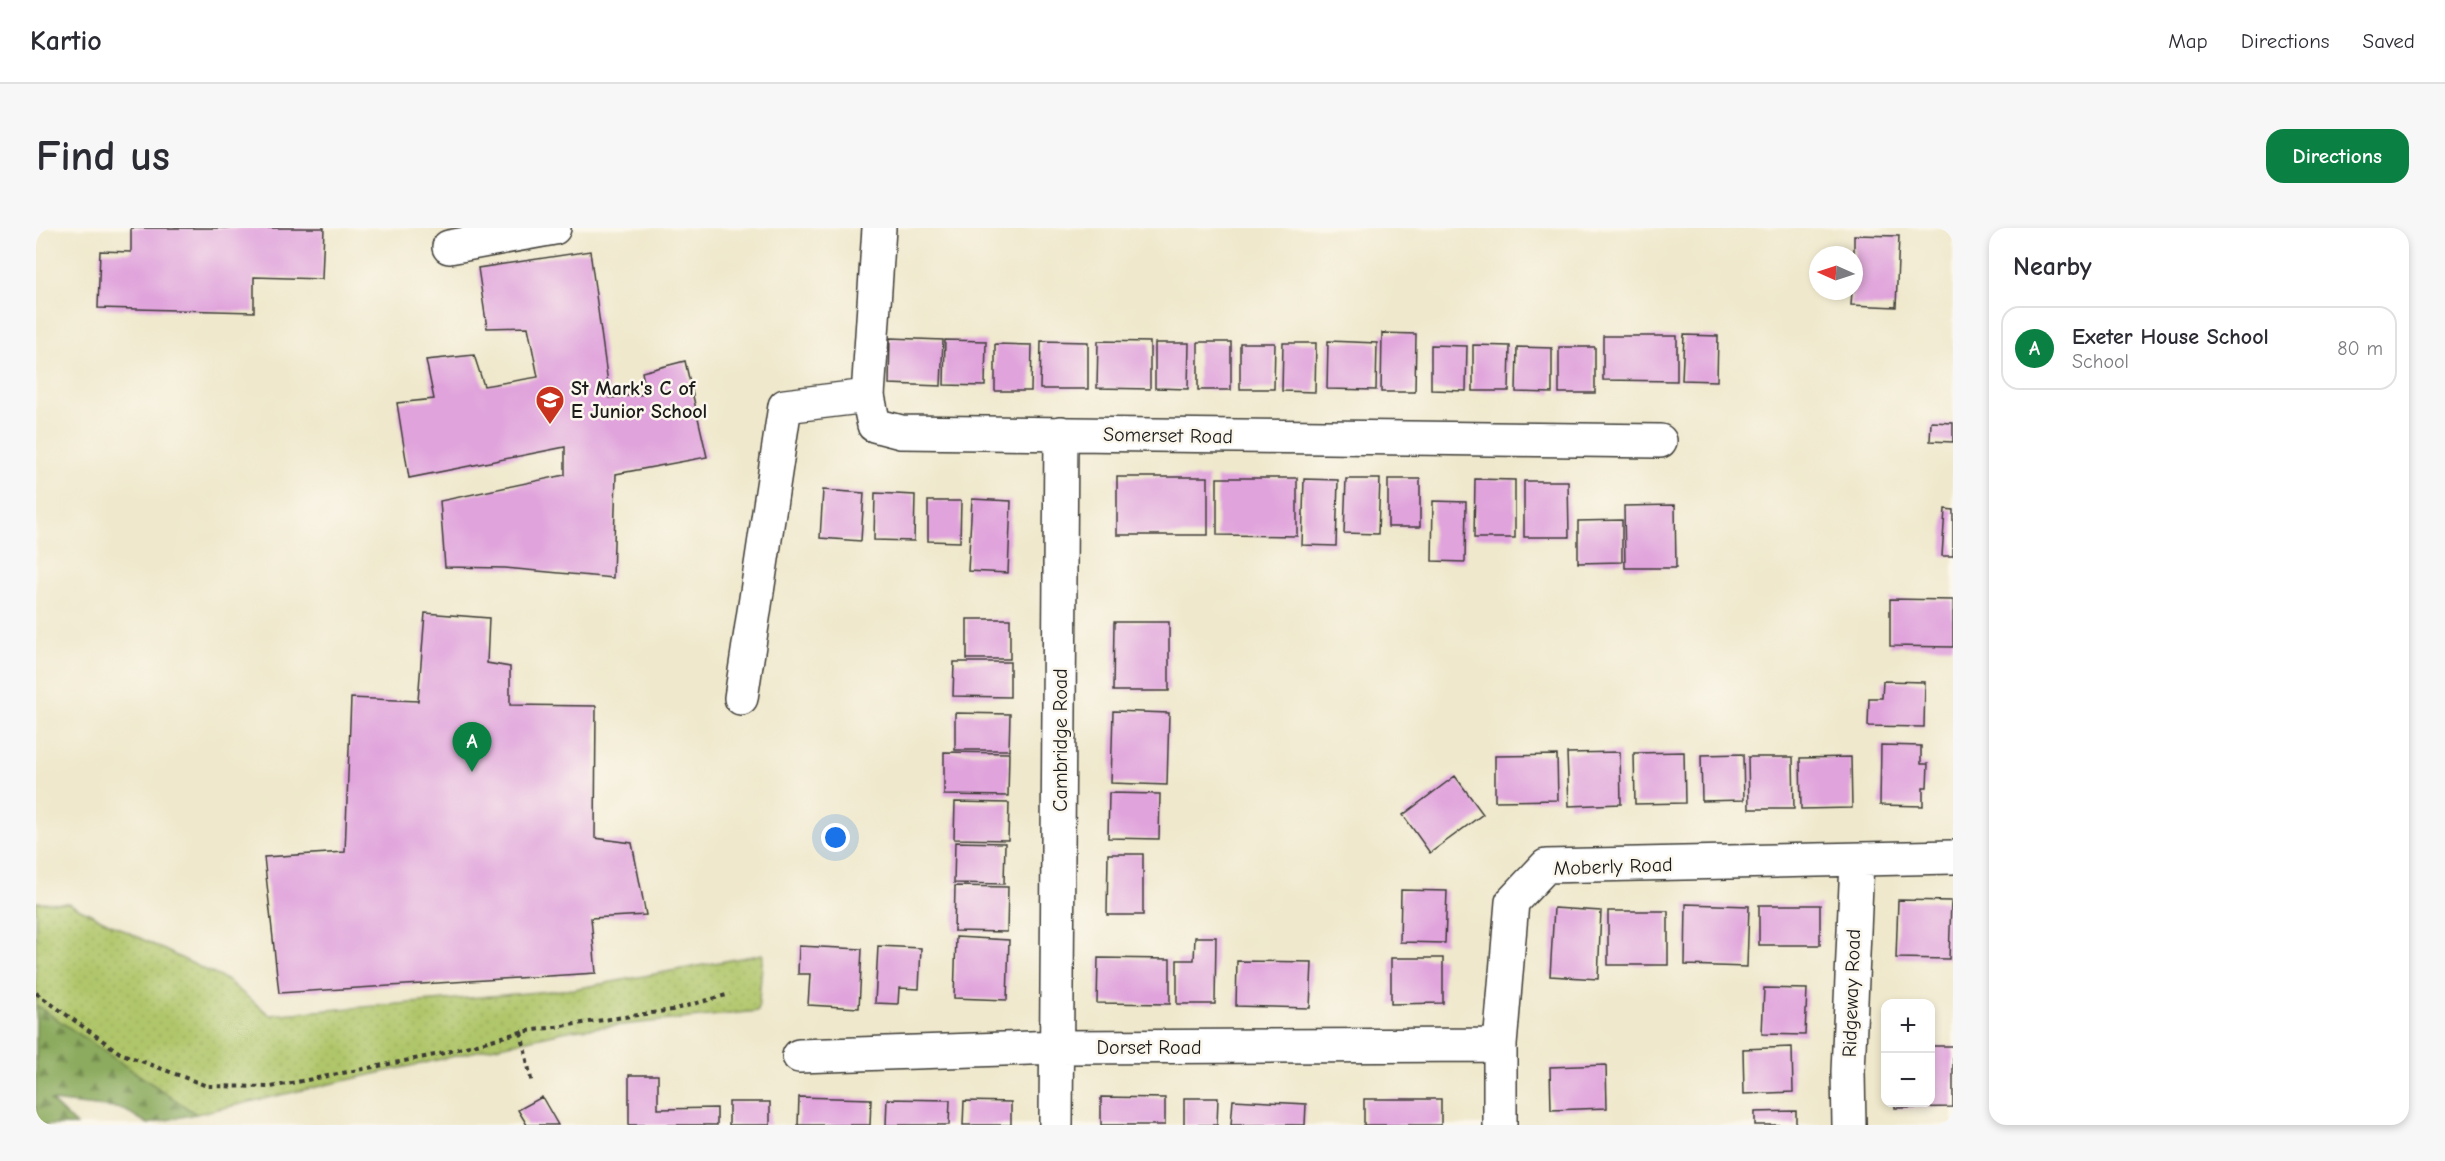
<!DOCTYPE html>
<html lang="en">
<head>
<meta charset="utf-8">
<style>
  body { margin:0; font-family:"Comic Neue",sans-serif; background:#f7f7f7; color:#2b2b33 }
  .controls { position:absolute; right:18px; bottom:18px; display:grid; overflow:hidden; border-radius:12px; box-shadow:0 3px 9px #0003 }
  .controls button { width:54px; height:54px; display:grid; place-items:center; padding:0; border:0; border-bottom:2px solid #e1e1e2; background:#fff; color:#2b2b33; font:30px sans-serif }
  .compass { position:absolute; left:1773px; top:18px; width:54px; height:54px; border-radius:50%; background:#fff; box-shadow:0 3px 9px #0003; rotate:273deg }
  .you { position:absolute; left:800px; top:610px; width:21px; height:21px; margin:-15px; border:4px solid #fff; border-radius:50%; background:#1a73e8; box-shadow:0 0 0 9px #1a73e833 }
  .badge { display:grid; place-items:center; width:39px; height:39px; border-radius:50%; background:#0b8043; color:#fff; font-size:20px; font-weight:700 }
  .pin { position:absolute; translate:-50% -50px; filter:drop-shadow(0 2px 3px #0008) }
  .pin::after { content:''; position:absolute; top:32px; width:21px; height:18px; background:inherit; clip-path:polygon(0 0,100% 0,50% 100%) }
  .list { margin:0; padding:0; list-style:none }
  h2 { display:flex; justify-content:space-between; align-items:center; height:78px; margin:0; padding:0 24px; font-size:26px }
  h2 small { font-size:20px; font-weight:400; color:#7c7c81 }
  .list li { display:grid; grid-template-columns:39px 1fr auto; gap:18px; align-items:center; box-sizing:border-box; height:84px; margin:0 12px 12px; padding:0 12px; border:2px solid #e1e1e2; border-radius:18px }
  .list b { display:block; font-size:22px; white-space:nowrap }
  .list p { margin:0; font-size:20px; white-space:nowrap; color:#7c7c81 }
  .list em { font-size:20px; font-style:normal; color:#7c7c81 }
  .map { position:relative; flex:none; width:1917px; height:897px; overflow:hidden; border-radius:18px }
  header { display:flex; align-items:center; gap:36px; box-sizing:border-box; height:84px; padding:0 30px; background:#fff; border-bottom:2px solid #e1e1e2 }
  header strong { font-size:28px }
  nav { display:flex; gap:33px; margin-inline-start:auto; font-size:21px }
  .intro { display:flex; align-items:center; justify-content:space-between; box-sizing:border-box; height:144px; padding:0 36px }
  h1 { margin:0; font-size:42px }
  .button { padding:15px 27px; border-radius:18px; background:#0b8043; color:#fff; font-size:21px; font-weight:700 }
  main { display:flex; gap:36px; padding:0 36px }
  aside { flex:1; background:#fff; border-radius:18px; box-shadow:0 3px 9px #0003 }
  .map>svg:first-child { display:block }
  .grass { fill:url(#grass-dots); stroke:#667144; stroke-width:1.5 }
  .forest { fill:url(#forest-firs); stroke:#54643e; stroke-width:1.5 }
  .building { fill:#e0a3dc }
  .lines { fill:none; stroke-linecap:round; stroke-linejoin:round }
  .minor-casing { stroke:#3c3b36; stroke-width:36 }
  .path { stroke:#3c3b36; stroke-width:4; stroke-dasharray:4.5 4.5; stroke-linecap:butt }
  .minor { stroke:#fff; stroke-width:33 }
  .labels { text-anchor:middle; stroke-width:5; stroke-linejoin:round; paint-order:stroke }
  .poi-label { font-size:20px; font-weight:bold; fill:#1c1c1c; stroke:#fbf7ec; text-anchor:start }
  .street-label { font-size:20px; fill:#1c1c1c; stroke:#fbf7ec }
</style>
</head>
<body>
<header>
<strong>Kartio</strong>
<nav><a>Map</a><a>Directions</a><a>Saved</a></nav>
</header>
<div class="intro"><h1>Find us</h1><a class="button">Directions</a></div>
<main>
<div class="map">
<svg width="1917" height="897" viewBox="0 0 1917 897">
  <defs>
    <pattern id="grass-dots" width="8" height="8" patternUnits="userSpaceOnUse" patternTransform="scale(1.5)"><rect width="8" height="8" fill="#b0c66b"/><path d="M2 2h.1M6 6h.1" fill="none" stroke="#97aa5c" stroke-width="1.8" stroke-linecap="round"/></pattern>
    <pattern id="forest-firs" width="22" height="20" patternUnits="userSpaceOnUse" patternTransform="scale(1.5)"><rect width="22" height="20" fill="#8cab5f"/><path d="M5 1l3.5 6h-7zM16 11l3.5 6h-7z" fill="#728a4e"/></pattern>
  </defs>
  <rect width="100%" height="100%" fill="#fbf7ec"/>
  <filter id="ink" filterUnits="userSpaceOnUse"><feTurbulence type="fractalNoise" baseFrequency=".0167" numOctaves="2"/><feDisplacementMap in="SourceGraphic" scale="12" xChannelSelector="R" yChannelSelector="G"/><feConvolveMatrix kernelMatrix="1 2 1 2 8 2 1 2 1" color-interpolation-filters="sRGB"/></filter>
  <filter id="wash" filterUnits="userSpaceOnUse"><feTurbulence type="fractalNoise" baseFrequency=".008" numOctaves="4" result="noise"/><feDisplacementMap in="SourceGraphic" scale="24" xChannelSelector="R" yChannelSelector="G"/><feGaussianBlur stdDeviation="1.35" result="paint"/><feColorMatrix in="noise" values="0 0 0 0 0 0 0 0 0 0 0 0 0 0 0 0 0 1.4 0 .05"/><feComposite in="paint" operator="in"/></filter>
  <g filter="url(#wash)">
    <rect width="100%" height="100%" fill="#efe8cc"/>
    <path class="grass" d="M0 674 32 675 190 752 234 787 538 761 727 726 722 783 536 802 160 886 0 777Z"/>
    <path class="forest" d="M0 777 160 886 112 896 87 881 15 873 40 897H0Z"/>
    <g id="blocks">
      <path class="building" d="M95 0H288L286 51 218 49V84L62 80 64 23 95 24Z
        M1818 7 1863 8 1860 79 1815 77 1816 63H1818Z
        M554 23 574 170 610 166 606 144 649 133 671 229 580 246 577 350 469 340 409 339 404 273 529 247V219L373 250 361 175 398 171 390 132 438 127 448 158 502 149 492 99 451 100 442 40Z
        M1346 105 1380 106 1379 164H1345Z
        M1648 107 1682 108 1681 153 1646 152Z
        M1567 108H1641V153L1567 152Z
        M854 110 907 112 905 158 853 156Z
        M909 112 950 113 949 158 908 157Z
        M1005 113 1052 114V161H1004Z
        M1062 113 1114 114V161L1061 160Z
        M1292 113 1341 115 1340 162 1291 161Z
        M1162 114H1195V162H1162Z
        M1119 115H1153L1152 161 1119 160Z
        M1204 115H1239L1238 161H1204Z
        M1247 115H1280L1279 164 1246 163Z
        M959 116 996 117 995 163H959Z
        M1395 117 1431 118 1430 163 1395 162Z
        M1437 117 1474 118 1473 163H1437Z
        M1481 119 1516 120V165L1480 164Z
        M1523 119H1559V165H1523Z
        M1895 194 1917 195V214L1894 213Z
        M1081 249H1172V307H1081Z
        M1181 250H1261V308L1181 307Z
        M1268 251 1302 252 1300 318 1266 317Z
        M1310 251H1344L1342 306 1308 305Z
        M1352 251H1384V299H1352Z
        M1439 251 1479 252V310H1438Z
        M1488 253H1532L1533 309H1488Z
        M787 262 828 265 825 313 784 310Z
        M839 265 879 267 878 313 838 312Z
        M936 271 975 273 972 345 932 343Z
        M892 273H925L924 314 892 313Z
        M1397 273 1430 274 1429 334 1396 333Z
        M1639 277 1640 340H1589L1588 278Z
        M1909 281 1917 282V328H1906Z
        M1586 292V334L1542 335V293Z
        M1854 371 1917 372V419L1854 418Z
        M389 385 453 390 451 435 474 439V477L560 478 559 610 596 615 610 687 555 690 560 745 243 765 228 629 309 624 315 470 382 473Z
        M931 391H974V431H931Z
        M1078 394H1133V463H1077Z
        M918 434H974V469L917 468Z
        M1847 453 1889 454 1888 499 1832 498 1833 470H1846Z
        M1077 483 1133 485 1131 557 1075 555Z
        M919 485 974 486 973 522H919Z
        M1845 517 1885 518V536H1892L1891 559H1887V578L1844 577Z
        M908 524 973 525 972 568 908 567Z
        M1584 524 1585 576 1533 578 1531 525Z
        M1648 524 1649 575 1599 576 1598 525Z
        M1707 526 1708 572 1666 573 1665 527Z
        M1521 527 1522 572 1459 573V528Z
        M1712 529H1757L1758 581H1713Z
        M1815 529 1816 580 1765 581 1764 530Z
        M1419 548 1447 586 1394 625 1367 587Z
        M1073 565 1124 566 1123 611 1072 610Z
        M919 574 973 575 972 612 918 611Z
        M919 614 969 615 968 656 918 655Z
        M1072 626H1107V687H1071Z
        M919 658 972 659 971 704 918 703Z
        M1365 662 1411 663 1409 715 1364 714Z
        M1862 672 1915 673 1913 731 1860 730Z
        M1650 676 1713 678 1711 739 1649 737Z
        M1723 677H1784V717H1723Z
        M1518 680 1565 683 1562 751 1514 748Z
        M1572 683H1632V737H1572Z
        M920 709 973 712 971 772 918 770Z
        M1159 709H1180L1179 776H1141V732H1158Z
        M763 718 826 721 823 780 772 777 774 746H762Z
        M842 718 885 720 883 761 863 760 862 776 839 775Z
        M1062 730 1134 731V776L1061 775Z
        M1355 730H1407V775L1355 776Z
        M1201 733 1276 734 1274 780 1200 778Z
        M1728 760 1771 761 1769 807 1726 806Z
        M1894 818H1917V879L1859 880V874H1894Z
        M1756 819 1757 864 1708 866 1707 821Z
        M1570 837 1571 880 1515 882 1514 839Z
        M593 847H622V881L681 880V897H593Z
        M506 869 522 897H491L482 882Z
        M763 869 835 871 834 897H762Z
        M1065 869 1129 870V897H1065Z
        M1148 870H1182L1181 897H1148Z
        M851 871 914 872 913 897H850Z
        M1328 871H1405V897H1328Z
        M1197 872 1270 876 1269 897H1195Z
        M928 873 975 874V897H927Z
        M693 874H734V897H693Z
        M1760 883V897H1719V884Z"/>
    </g>
  </g>
  <g filter="url(#ink)">
    <use href="#blocks" fill-opacity="0" stroke="#3c3b36" stroke-width="1.5"/>
    <g class="lines">
      <g class="minor-casing">
        <path id="minor" d="M843 0 832 168 838 197 865 204 1624 213
          M413 19 518 0
          M705 470 749 178 832 168
          M763 828 1022 819 1464 817
          M1020 897 1025 205
          M1464 897V817L1476 674 1510 638 1917 629
          M1813 897 1812 844 1821 633"/>
      </g>
      <path class="path" d="M0 765 84 825 171 858 235 859 404 826 485 804 636 782 694 766
        M485 804 496 856"/>
      <use href="#minor" class="minor"/>
    </g>
  </g>
  <defs>
    <g id="school-pin" transform="scale(1.5)"><path d="M0 17L-7.5 6A9.5 9.5 0 1 1 7.5 6Z" fill="#c8321e" stroke="#fbf7ec"/><path d="M0-5L7-2L0 1L-7-2ZM-4 1L0 2.5L4 1V4Q0 6-4 4Z" fill="#fff"/></g>
  </defs>
  <g fill-rule="evenodd">
    <use href="#school-pin" x="514" y="172"/>
  </g>
  <g class="labels">
    <g class="poi-label">
      <text x="535" y="167">St Mark's C of<tspan x="535" dy="23">E Junior School</tspan></text>
    </g>
    <g class="street-label">
      <text transform="translate(1132 207) rotate(1)" y="7">Somerset Road</text>
      <text transform="translate(1024 512) rotate(-90)" y="7">Cambridge Road</text>
      <text transform="translate(1577 638) rotate(-2)" y="7">Moberly Road</text>
      <text transform="translate(1815 765) rotate(-88)" y="7">Ridgeway Road</text>
      <text x="1113" y="826">Dorset Road</text>
    </g>
  </g>
</svg>
<div class="controls">
<button>+</button>
<button>−</button>
</div>
<svg class="compass" viewBox="-18 -18 36 36"><path d="M0-13l5 13h-10z" fill="#e53935"/><path d="M0 13l5-13h-10z" fill="#7c7c81"/></svg>
<div class="you"></div>
<div class="pin badge" style="left:436px;top:544px">A</div>
</div>
<aside>
<h2>Nearby<small></small></h2>
<ul class="list">
<li><span class="badge">A</span><div><b>Exeter House School</b><p>School</p></div><em>80 m</em></li>
</ul>
</aside>
</main>
</body>
</html>
